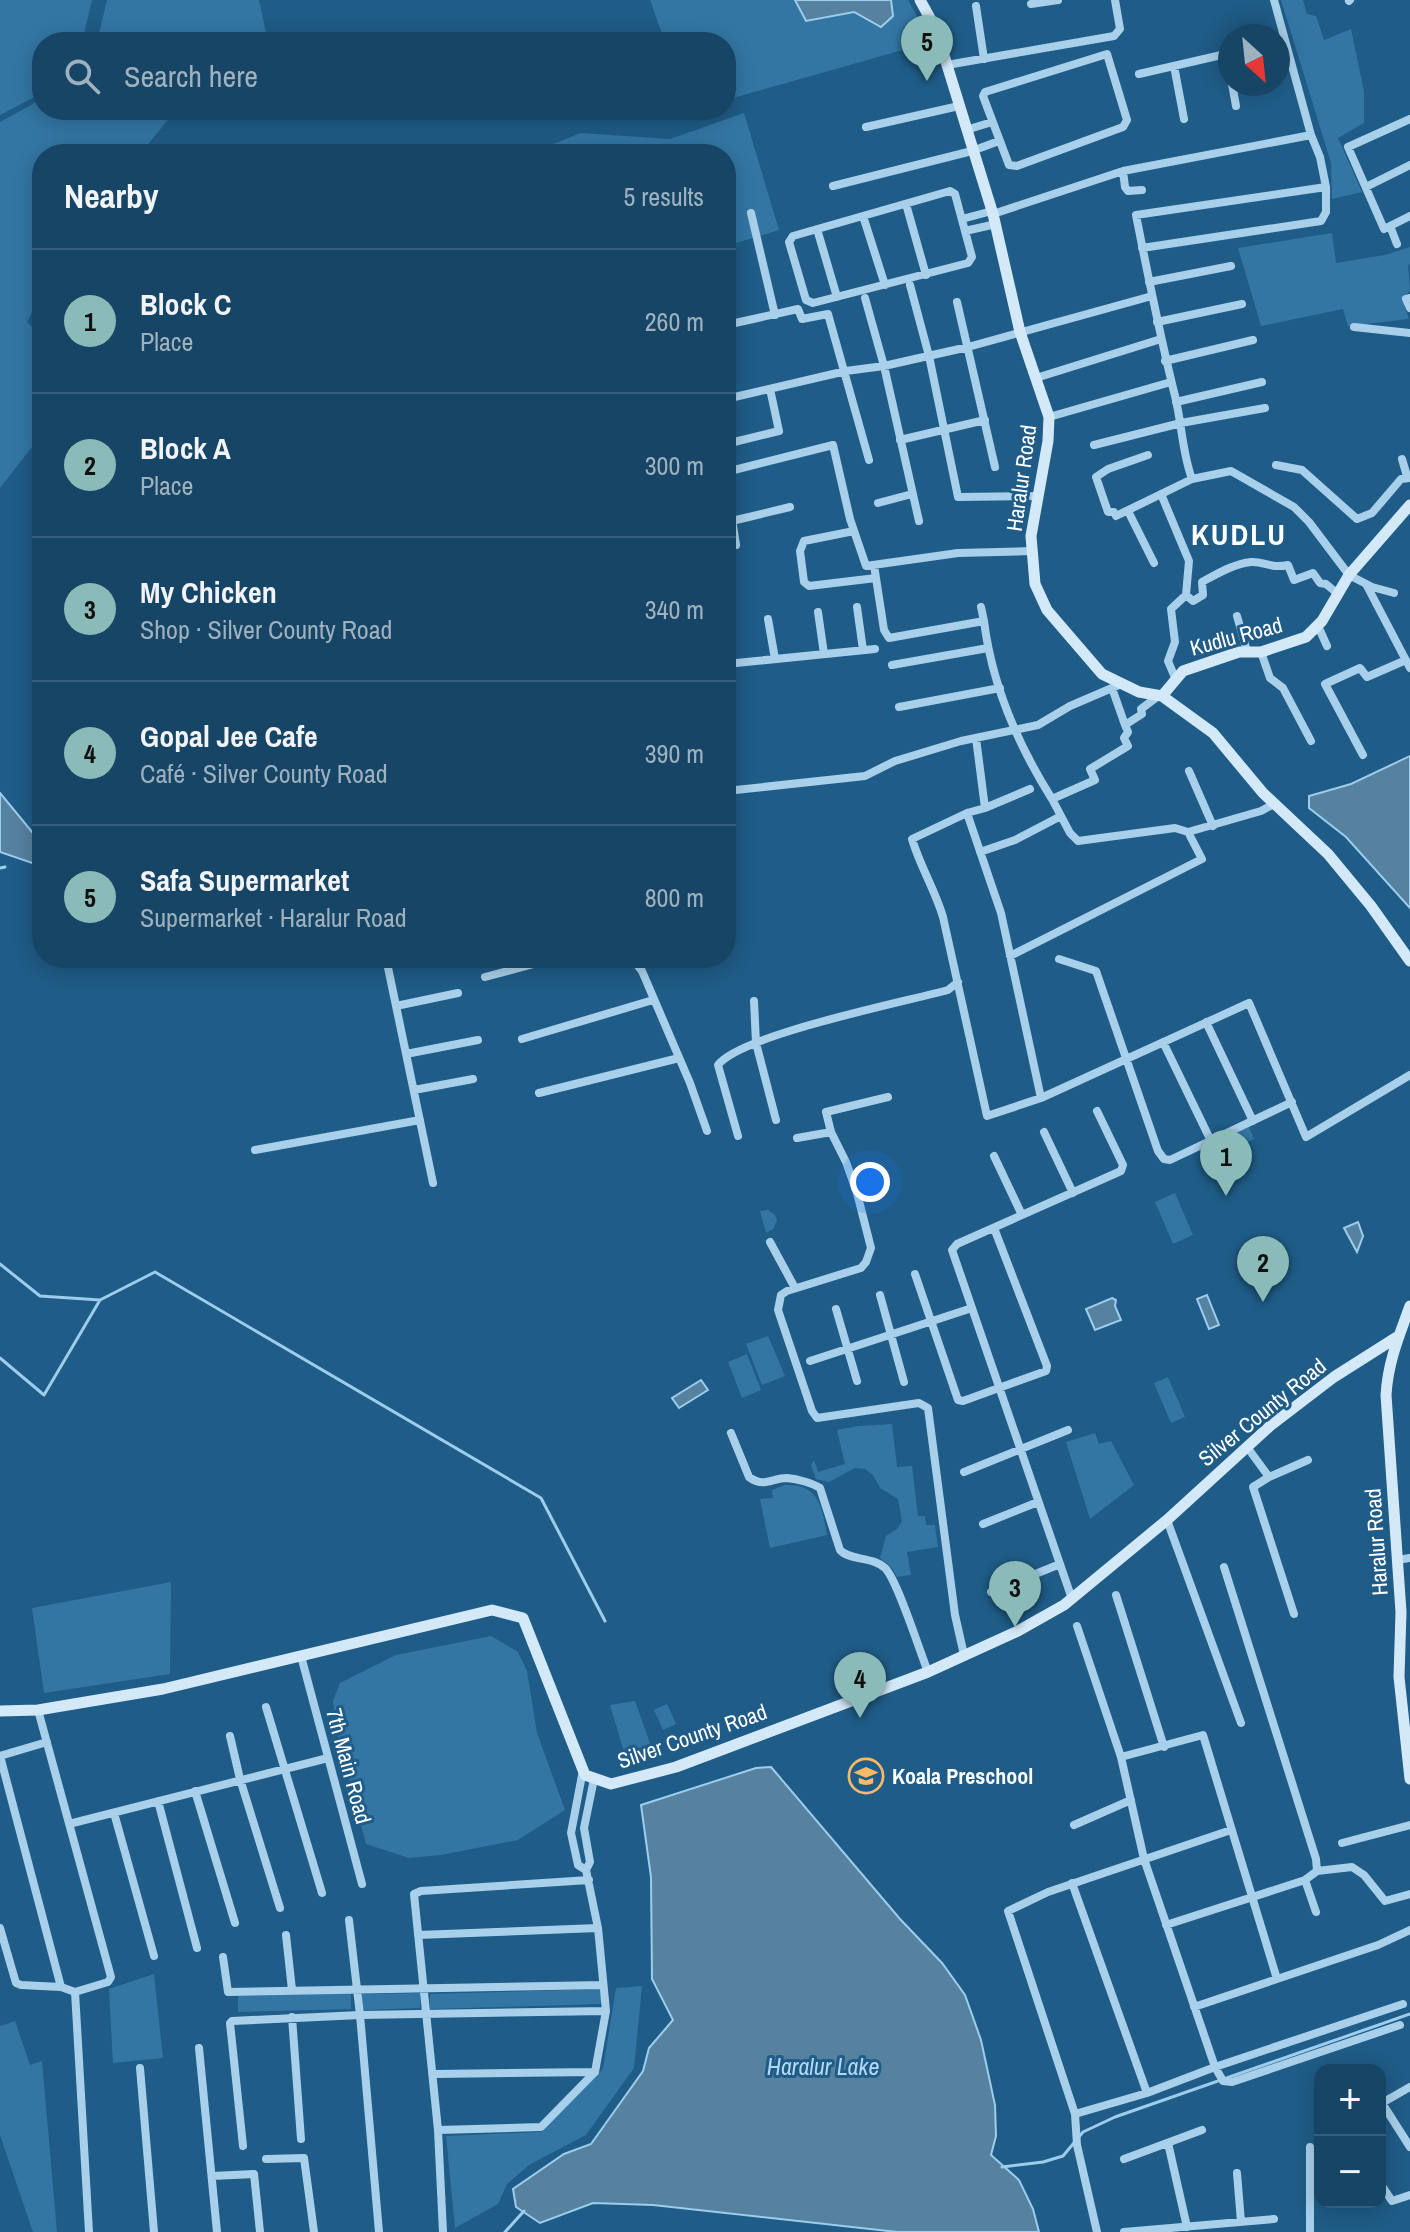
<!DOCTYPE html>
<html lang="en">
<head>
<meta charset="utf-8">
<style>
  body { margin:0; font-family:"Archivo Narrow",sans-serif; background:#204c6b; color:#f1f3f6 }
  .controls { position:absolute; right:24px; bottom:24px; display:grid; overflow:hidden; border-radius:16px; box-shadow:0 4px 20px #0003 }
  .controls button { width:72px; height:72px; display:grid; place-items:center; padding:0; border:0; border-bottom:2px solid #365d79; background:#174565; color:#f1f3f6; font:40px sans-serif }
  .compass { position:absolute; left:1218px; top:24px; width:72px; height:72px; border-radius:50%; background:#174565; box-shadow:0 4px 20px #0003; rotate:153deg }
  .you { position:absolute; left:870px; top:1182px; width:28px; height:28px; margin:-20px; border:6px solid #fff; border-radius:50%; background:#1a73e8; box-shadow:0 0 0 12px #1a73e833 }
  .badge { display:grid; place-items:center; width:52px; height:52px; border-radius:50%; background:#8bbbb9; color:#111; font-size:26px; font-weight:700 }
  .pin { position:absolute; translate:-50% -66px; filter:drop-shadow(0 2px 4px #0008) }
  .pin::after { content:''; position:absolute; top:42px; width:28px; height:24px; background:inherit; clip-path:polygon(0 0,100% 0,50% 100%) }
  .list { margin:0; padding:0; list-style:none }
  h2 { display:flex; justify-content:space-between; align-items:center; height:104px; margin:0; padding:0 32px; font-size:34px }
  h2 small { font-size:26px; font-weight:400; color:#9eb1bf }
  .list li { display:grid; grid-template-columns:52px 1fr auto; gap:24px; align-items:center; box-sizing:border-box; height:144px; padding:0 32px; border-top:2px solid #365d79 }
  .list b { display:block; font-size:30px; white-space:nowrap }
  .list p { margin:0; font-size:26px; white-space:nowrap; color:#9eb1bf }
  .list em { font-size:26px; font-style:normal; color:#9eb1bf }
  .icon { flex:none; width:44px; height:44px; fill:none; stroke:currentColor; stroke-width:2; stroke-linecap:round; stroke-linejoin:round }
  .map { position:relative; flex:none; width:1410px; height:2232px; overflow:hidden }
  .search { position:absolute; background:#174565; box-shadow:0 4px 20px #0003; left:32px; top:32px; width:704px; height:88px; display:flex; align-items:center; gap:20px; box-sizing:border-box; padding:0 28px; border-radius:32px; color:#9eb1bf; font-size:30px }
  .panel { position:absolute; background:#174565; box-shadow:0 4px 20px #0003; left:32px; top:144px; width:704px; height:824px; border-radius:32px }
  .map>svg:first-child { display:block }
  .green { fill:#3376a4 }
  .water { fill:#56819f; stroke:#9ccdec; stroke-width:2 }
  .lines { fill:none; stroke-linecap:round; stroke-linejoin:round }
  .stream { stroke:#9ccdec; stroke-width:3 }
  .street { stroke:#a9d0ea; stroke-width:8 }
  .secondary { stroke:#d4e9f8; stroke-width:11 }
  .labels { text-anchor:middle; stroke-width:6; stroke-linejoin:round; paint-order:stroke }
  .street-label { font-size:22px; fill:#fff; stroke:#1f5c87 }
  .poi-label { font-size:22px; font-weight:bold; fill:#fff; stroke:#1f5c87; text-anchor:start }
  .water-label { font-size:24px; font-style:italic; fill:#b4d9f2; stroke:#1f5c87 }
  .district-label { font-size:30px; font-weight:bold; letter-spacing:2px; fill:#fff; stroke:#1f5c87 }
</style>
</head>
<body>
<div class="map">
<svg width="1410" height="2232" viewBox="0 0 1410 2232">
  <rect width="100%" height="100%" fill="#1f5c87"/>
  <path class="green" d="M0 0H92L82 42H42V93L0 115Z
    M107 0H259L268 42H97Z
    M650 0H908L931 42 726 100V42H665Z
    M1281 0H1303L1307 14 1316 16 1324 40 1351 29 1364 91V123L1338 138 1362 192 1332 199 1331 163Z
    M42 99V110H176L140 154H42V292L27 322 42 337V434L0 488V122Z
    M744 113 779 230 726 246V154H528L581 133 670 139Z
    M1332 233 1336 263 1385 255 1410 247V264L1408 265 1410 291 1402 298 1409 319 1348 326 1343 309 1261 326 1238 248Z
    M1249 1127 1254 1139 1231 1149 1226 1137Z
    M1175 1193 1193 1235 1173 1244 1155 1202Z
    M768 1210 775 1215 777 1221 773 1229 766 1233 760 1211Z
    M768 1336 785 1376 762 1385 746 1344Z
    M747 1354 761 1390 742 1398 728 1362Z
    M1168 1377 1185 1417 1171 1423 1154 1383Z
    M892 1424 897 1467 912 1466 918 1516H925L926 1525H935L938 1547 907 1552 911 1575 897 1577 892 1568 880 1558 886 1536 897 1529 902 1521 898 1499 880 1488 873 1475 865 1469 855 1468 829 1482 816 1479 811 1465 814 1460 818 1472 845 1464 837 1430 858 1426Z
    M1095 1433 1099 1444 1111 1441 1134 1485 1090 1519 1066 1442Z
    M785 1485C820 1484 822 1508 827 1535L770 1548 760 1499 773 1498 772 1490Z
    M171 1582 170 1674 44 1693 32 1608Z
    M491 1636 518 1652 527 1671 537 1733 565 1810 518 1840 441 1855 409 1858 366 1844 339 1742 333 1701 340 1683 396 1655Z
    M635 1701 652 1749 624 1752 610 1705Z
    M667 1704 676 1724 663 1730 654 1710Z
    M154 1974 163 2058 113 2063 109 1989Z
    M642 1986 634 2068 586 2135 529 2165 507 2184 498 2204 455 2228 446 2136 541 2132 603 2069 616 1988Z
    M601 1989 602 2004 430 2009V1994Z
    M351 1993V2009L238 2012V1996Z
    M420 1993V2008L362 2010V1994Z
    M15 2021 30 2065 42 2061 57 2232H33L0 2135V2026Z"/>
  <path class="water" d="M795 0H891L893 16 881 27 854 12 806 21Z
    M1410 756V908L1346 837 1309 808V796L1351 784Z
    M0 793 37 838 40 857 32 863 0 852Z
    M1358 1222 1363 1236 1357 1252 1344 1228Z
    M1207 1295 1219 1325 1209 1329 1197 1299Z
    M1112 1298 1116 1300 1115 1306 1121 1320 1095 1330 1086 1309Z
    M701 1380 708 1390 679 1408 672 1398Z
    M771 1767 900 1919 942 1963 965 1995 981 2040 995 2105 996 2136 991 2155 1019 2180 1033 2209 1039 2232H897L653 2205 593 2203 540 2223 516 2207 513 2189 564 2154 591 2144 643 2071 649 2048 673 2020 652 1979 651 1877 641 1805 756 1768Z"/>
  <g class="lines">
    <path class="stream" d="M0 868 5 867
      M0 1264 40 1296 100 1300
      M0 1358 44 1395 100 1300 155 1272 541 1498 605 1621
      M1002 2167 1043 2162 1063 2156 1083 2132 1115 2117 1410 2014
      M505 2232 524 2211"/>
    <path class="street" d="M1349 1 1350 0
      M1031 4 1058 0
      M976 6 984 59
      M1107 54 1127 120 1123 127 1017 166 1009 165 983 96 985 92Z
      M1226 54 1230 76
      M947 65 1114 36 1120 29 1115 0
      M1174 66 1184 119
      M1139 74 1230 53
      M1232 84 1236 106
      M1410 119 1348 147 1384 229 1410 216
      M866 127 959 106
      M966 130 992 122
      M1123 171 1125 187 1128 191 1142 190
      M833 186 972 151 999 141
      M1366 187 1410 165
      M950 191 955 194 972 257 968 263 813 303 806 300 789 242 793 236Z
      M906 204 926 275
      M751 213 775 315
      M993 214 1123 171 1311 135
      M863 216 885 285
      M962 219 992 211
      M1390 226 1397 244
      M817 229 837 297
      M965 231 996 224
      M1142 248 1321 221 1326 212V187L1320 157 1311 135 1274 0
      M1149 282 1231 266
      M910 285 929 356 958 497 1038 496
      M865 298 884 366 919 521
      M1410 298 1406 299 1410 308
      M957 302 995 467
      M726 307 730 324
      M1157 322 1242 304
      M726 325 798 309 802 319 828 314 869 460
      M1354 327 1410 333
      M1165 361 1253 340
      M1036 378 1161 339
      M726 399 846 371 884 366 968 347 1152 296
      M1176 402 1262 382
      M1049 417 1171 382
      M900 440 985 420
      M726 444 779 431 770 389
      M1094 445 1181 423 1265 408
      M1148 455 1108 469 1096 477 1108 512H1114L1116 516 1192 479 1231 471 1294 507 1309 522 1349 575 1372 587 1394 593
      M1402 459 1407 476
      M1276 465 1302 470 1357 519 1372 513 1401 479 1410 478
      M726 472 833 445 850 519 866 566 958 553 1032 551
      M726 479 736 545
      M1192 479C1182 452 1182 424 1175 396 1160 336 1148 276 1136 215L1326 187
      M1161 494 1189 561 1186 595 1171 609 1175 642 1168 661 1176 680
      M878 503 912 494
      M1128 511 1154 563
      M732 521 790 507
      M854 531 804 541 800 551 804 582 809 586 876 578
      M874 565 884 630 889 638 984 621C992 685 1018 745 1052 799
      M1366 584 1410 668
      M1186 595 1193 601 1203 595 1202 582C1217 574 1233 564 1251 562 1264 561 1270 569 1288 565L1294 580 1313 573 1320 583 1326 584 1338 594
      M857 607 863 650
      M981 607 984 621
      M818 612 824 654
      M1237 616 1247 651
      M768 619 775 659
      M1318 626 1327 646
      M1261 652 1270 678 1283 688 1311 741
      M726 664 875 649
      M892 665 988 648
      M1112 688 1125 725
      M1157 697 1141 709 1142 714 1125 725 1128 732 1124 738 1128 746 1090 769 1095 780 1052 799 1070 833 1078 841 1175 828 1188 832
      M899 707 1000 688
      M1363 755 1325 684 1360 668 1367 677 1406 660
      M1189 771 1213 826
      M726 791 865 776 895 761 961 741 1038 725 1070 706 1119 685
      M985 808 1030 789
      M967 813 985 808 976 738
      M980 852 1015 840 1061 816
      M1010 956 1202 859 1188 832 1261 811 1274 804
      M386 958 433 1183
      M632 958 642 971 690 1083 707 1131
      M1059 959 1096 971 1158 1151 1164 1159 1170 1160 1292 1102
      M485 977 556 958
      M754 1001 756 1043 776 1120
      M396 1006 458 993
      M1206 1022 1253 1121
      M522 1039 653 1000
      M1163 1042 1211 1141
      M406 1054 478 1040
      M414 1090 473 1079
      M539 1093 679 1058
      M888 1097 826 1112 831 1132 846 1162 857 1193 871 1248 866 1262 861 1268 787 1291 781 1295 778 1310 812 1411 817 1418 912 1404 919 1403 928 1408 955 1615 964 1655
      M1041 1098 987 1116 943 917C935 890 920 866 912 839L967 813 1001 913 1041 1098 1249 1003 1306 1137 1410 1075
      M1044 1132 1073 1193
      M738 1136 718 1065C740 1035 904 1002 948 990L958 982
      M797 1138 831 1132
      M255 1150 420 1120
      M994 1156 1022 1215
      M770 1242 795 1288
      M915 1274 958 1400 963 1401 1046 1371 1047 1366 994 1228
      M880 1295 904 1382
      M836 1309 857 1381
      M810 1361 972 1308
      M731 1433 749 1477C763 1488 772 1478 787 1478 798 1479 812 1483 820 1488L840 1550C850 1561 872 1556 885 1568 897 1579 920 1652 928 1672
      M1247 1447 1269 1477 1253 1487 1294 1614
      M964 1472 1068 1430
      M1269 1477 1308 1460
      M1167 1520 1241 1723
      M983 1524 1038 1502
      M1397 1560 1410 1558
      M991 1592 1060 1564
      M1116 1595 1164 1747
      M1072 1599 952 1250 957 1244 1121 1171 1123 1165 1097 1111
      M1077 1626 1121 1757 1144 1859 1215 2067 1223 2081 1232 2082 1400 2025
      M301 1656 362 1884
      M266 1707 322 1893
      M230 1736 240 1779 280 1908
      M0 1756 61 1987
      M0 1756 47 1742
      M1121 1757 1203 1735 1277 1979
      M583 1770 571 1833 578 1865 586 1870
      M195 1791 235 1923
      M158 1801 197 1948
      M114 1813 154 1956
      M69 1824 328 1758
      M1074 1825 1131 1800
      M1342 1843 1410 1825
      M1317 1871 1352 1867 1364 1875 1385 1901 1410 1894
      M589 1880 421 1891 414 1894 438 2130 541 2127 595 2072 606 2011 598 1928 586 1870 590 1862 584 1828 594 1779
      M1305 1880 1316 1912
      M1072 1883 1147 2093
      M349 1920 360 2015 379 2232
      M1166 1925 1305 1880 1317 1871 1316 1859 1224 1567
      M0 1928 16 1983 21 1985 61 1987 75 1992 108 1982 111 1977 38 1710
      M286 1935 292 1990
      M418 1935 598 1928
      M223 1957 228 1992 603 1985
      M75 1992 89 2232
      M1194 2007 1378 1945 1410 1930
      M292 2017 301 2139
      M199 2048 217 2232
      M140 2068 154 2232
      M433 2074 595 2072
      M1410 2087 1382 2103 1410 2147
      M1075 2114 1147 2093 1215 2067 1403 2004
      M438 2130 443 2232
      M1168 2143 1187 2227
      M243 2146 230 2023 232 2021 360 2015 606 2011
      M266 2159 304 2158 314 2232
      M1124 2159 1202 2130
      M1237 2173 1241 2222
      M212 2176 254 2174 260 2232
      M1380 2183 1392 2201 1410 2195
      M1097 2232 1077 2145 1075 2114 1008 1911 1048 1892 1231 1830
      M1124 2232 1274 2219
      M1310 2232V2147"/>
    <path class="secondary" d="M920 0 936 29 947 65 993 214 1020 332 1049 417 1048 441 1031 536 1035 584 1047 610 1102 674 1139 692 1162 696 1213 733 1263 793 1328 854 1371 906 1410 961
      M1162 696 1183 671 1239 652H1261L1306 637 1322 621 1349 575 1410 505
      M1410 1306C1399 1336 1388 1362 1386 1395L1401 1612 1399 1677 1410 1779
      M0 1711 38 1710 163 1689 492 1610 523 1618 585 1775 611 1784 676 1767 928 1672 1018 1631 1064 1605 1167 1520 1270 1426 1334 1377 1397 1337"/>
  </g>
  <defs>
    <g id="school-ring" transform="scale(1.8)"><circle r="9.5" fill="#1f5c87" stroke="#f8ba69" stroke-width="1.5"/><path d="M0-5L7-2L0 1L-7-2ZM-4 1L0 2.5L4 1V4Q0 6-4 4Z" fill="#f8ba69"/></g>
  </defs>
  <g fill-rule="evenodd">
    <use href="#school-ring" x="866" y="1776"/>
  </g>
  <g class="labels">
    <g class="street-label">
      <text transform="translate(1021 478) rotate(-82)" y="8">Haralur Road</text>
      <text transform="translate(1236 636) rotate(-15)" y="8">Kudlu Road</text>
      <text transform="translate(1262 1412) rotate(-39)" y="8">Silver County Road</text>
      <text transform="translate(1376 1542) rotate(-94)" y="8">Haralur Road</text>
      <text transform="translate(692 1736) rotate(-19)" y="8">Silver County Road</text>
      <text transform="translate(349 1766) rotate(75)" y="8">7th Main Road</text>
    </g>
    <g class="poi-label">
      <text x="892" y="1784">Koala Preschool</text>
    </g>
    <g class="water-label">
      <text x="823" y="2075">Haralur Lake</text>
    </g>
    <g class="district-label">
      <text x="1239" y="545">KUDLU</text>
    </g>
  </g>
</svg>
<div class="controls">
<button>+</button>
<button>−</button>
</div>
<svg class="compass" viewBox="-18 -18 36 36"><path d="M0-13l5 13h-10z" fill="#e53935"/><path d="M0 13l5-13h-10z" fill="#9eb1bf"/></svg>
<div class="you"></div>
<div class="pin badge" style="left:1226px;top:1196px">1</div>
<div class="pin badge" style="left:1263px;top:1302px">2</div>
<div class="pin badge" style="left:1015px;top:1627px">3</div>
<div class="pin badge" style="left:860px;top:1718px">4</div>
<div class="pin badge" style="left:927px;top:81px">5</div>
<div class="search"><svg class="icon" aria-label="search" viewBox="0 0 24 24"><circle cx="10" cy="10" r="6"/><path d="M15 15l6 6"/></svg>Search here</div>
<section class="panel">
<h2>Nearby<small>5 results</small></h2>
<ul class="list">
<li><span class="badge">1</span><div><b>Block C</b><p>Place</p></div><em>260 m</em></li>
<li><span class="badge">2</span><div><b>Block A</b><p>Place</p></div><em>300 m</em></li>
<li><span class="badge">3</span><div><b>My Chicken</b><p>Shop · Silver County Road</p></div><em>340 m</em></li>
<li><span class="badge">4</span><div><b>Gopal Jee Cafe</b><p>Café · Silver County Road</p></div><em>390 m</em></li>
<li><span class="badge">5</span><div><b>Safa Supermarket</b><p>Supermarket · Haralur Road</p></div><em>800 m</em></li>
</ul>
</section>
</div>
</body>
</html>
